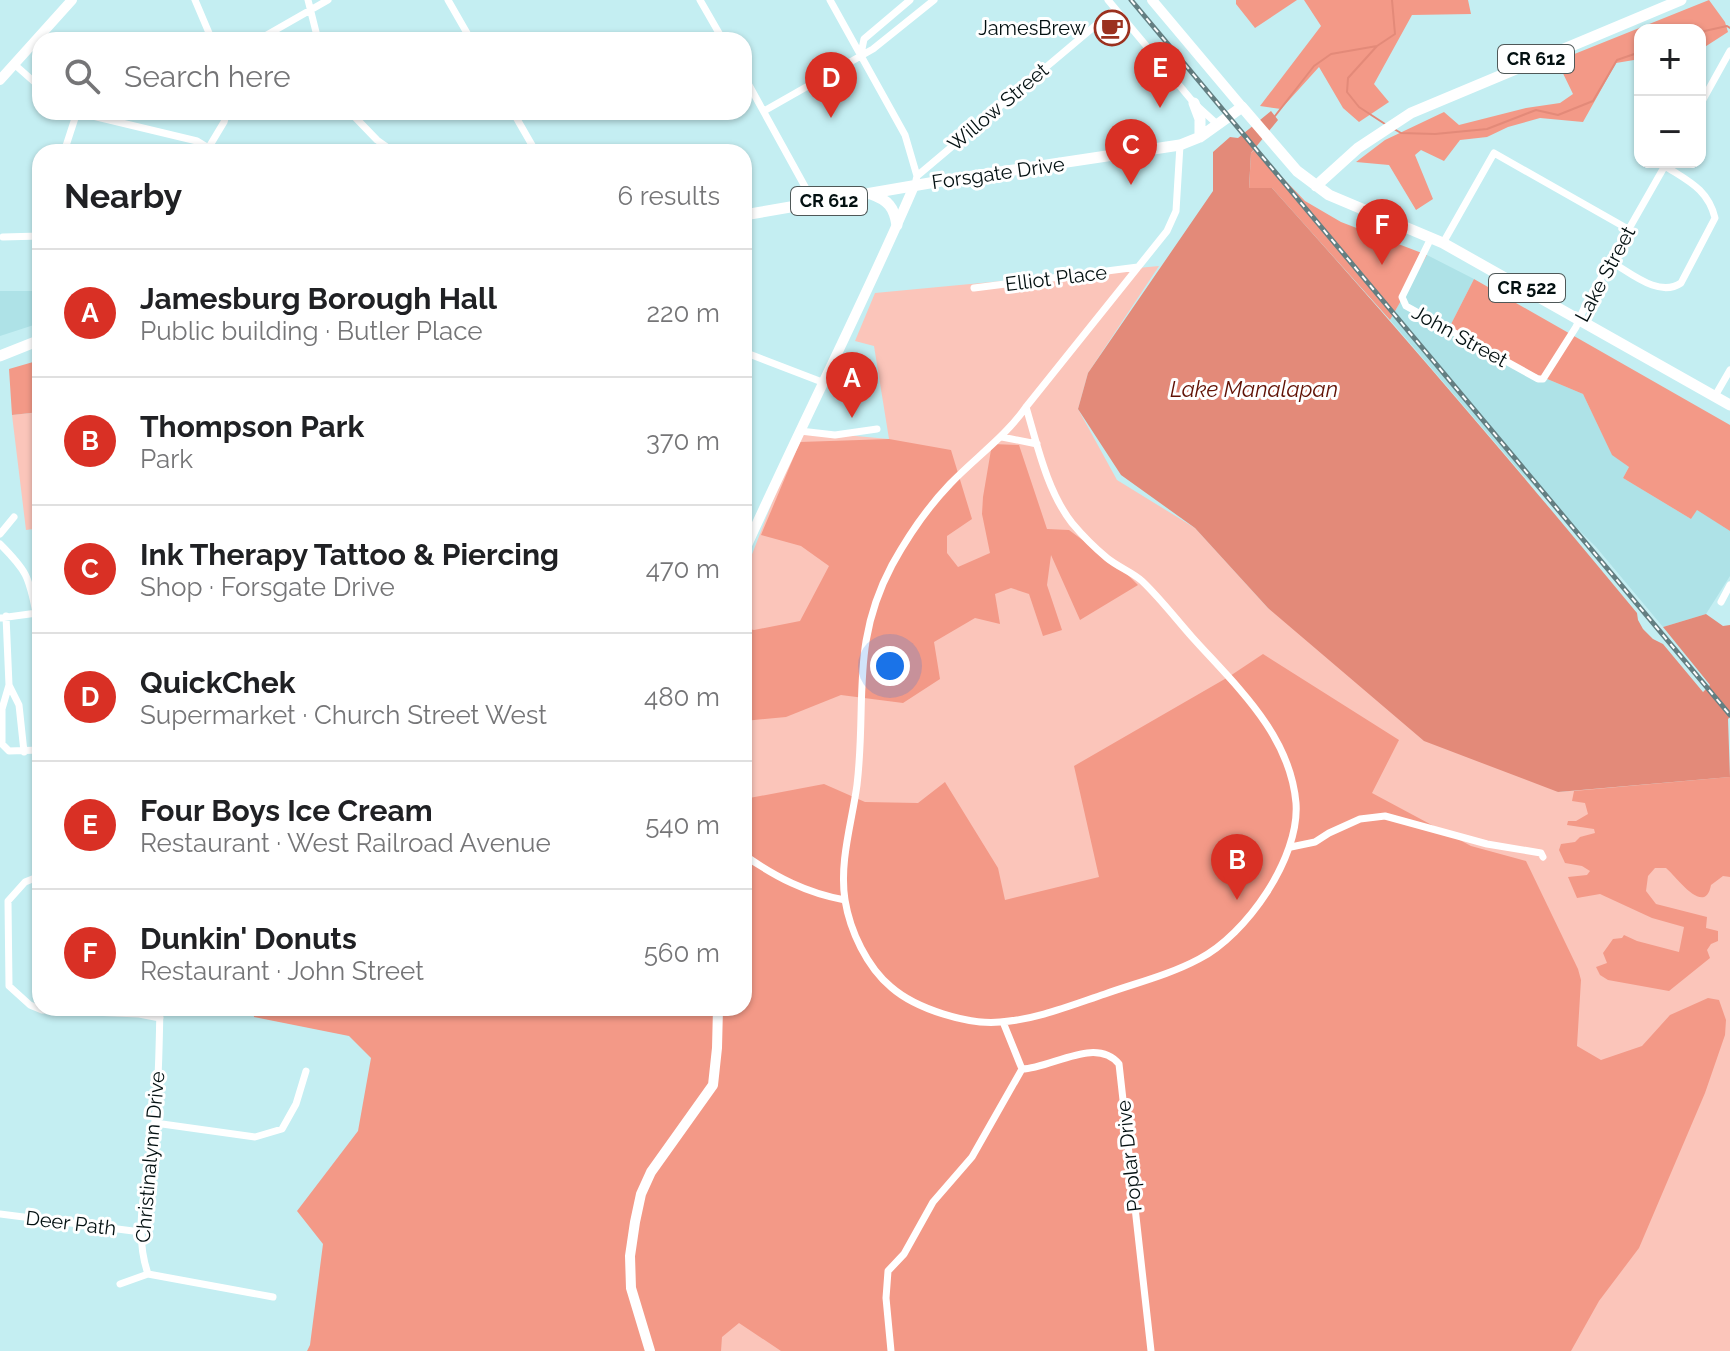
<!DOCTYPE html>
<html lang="en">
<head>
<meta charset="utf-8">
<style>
  body { margin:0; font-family:Raleway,sans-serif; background:#f2f2f2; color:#202124 }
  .controls { position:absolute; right:24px; top:24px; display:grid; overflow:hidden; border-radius:16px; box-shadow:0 2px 6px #0004 }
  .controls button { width:72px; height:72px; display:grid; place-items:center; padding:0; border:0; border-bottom:2px solid #e0e0e0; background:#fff; color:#202124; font:40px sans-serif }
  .you { position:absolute; left:890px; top:666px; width:28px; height:28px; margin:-20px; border:6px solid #fff; border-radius:50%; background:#1a73e8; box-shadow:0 0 0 12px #1a73e833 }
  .badge { display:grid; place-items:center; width:52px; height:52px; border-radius:50%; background:#d93025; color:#fff; font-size:26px; font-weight:700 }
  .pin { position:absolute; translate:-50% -66px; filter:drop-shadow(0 2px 4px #0008) }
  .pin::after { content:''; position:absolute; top:42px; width:28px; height:24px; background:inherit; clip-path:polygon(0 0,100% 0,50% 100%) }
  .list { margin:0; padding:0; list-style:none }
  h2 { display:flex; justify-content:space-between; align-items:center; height:104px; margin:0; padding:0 32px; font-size:34px }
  h2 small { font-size:26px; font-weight:400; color:#757577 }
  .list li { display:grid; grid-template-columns:52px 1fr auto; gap:24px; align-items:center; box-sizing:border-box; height:128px; padding:0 32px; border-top:2px solid #e0e0e0 }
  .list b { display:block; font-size:30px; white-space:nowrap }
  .list p { margin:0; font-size:26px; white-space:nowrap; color:#757577 }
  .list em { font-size:26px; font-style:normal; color:#757577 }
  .icon { flex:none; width:44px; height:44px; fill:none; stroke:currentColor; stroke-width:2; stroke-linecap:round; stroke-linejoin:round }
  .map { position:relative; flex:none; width:1730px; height:1351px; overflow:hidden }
  .search { position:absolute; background:#fff; box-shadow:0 2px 6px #0004; left:32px; top:32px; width:720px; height:88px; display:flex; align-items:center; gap:20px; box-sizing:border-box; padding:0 28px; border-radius:24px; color:#757577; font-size:30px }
  .panel { position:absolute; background:#fff; box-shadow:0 2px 6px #0004; left:32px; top:144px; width:720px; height:872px; border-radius:24px }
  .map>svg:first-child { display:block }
  .built { fill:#aee2e7 }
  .green { fill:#fbc5ba }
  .forest { fill:#f39987 }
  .water { fill:#e38a79 }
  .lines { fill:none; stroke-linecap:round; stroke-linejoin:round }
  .stream { stroke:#e38a79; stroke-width:2 }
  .street { stroke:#fff; stroke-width:7 }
  .secondary { stroke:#fff; stroke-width:10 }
  .primary { stroke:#fff; stroke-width:11 }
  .rail-casing { stroke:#647f82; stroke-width:5 }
  .rail { stroke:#fff; stroke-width:2; stroke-dasharray:6; stroke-linecap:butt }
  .labels { text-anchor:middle; stroke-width:6; stroke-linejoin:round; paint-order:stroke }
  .shield { fill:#fff; stroke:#4f5858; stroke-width:2 }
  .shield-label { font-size:18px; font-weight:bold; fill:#031011 }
  .poi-label { font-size:20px; fill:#031011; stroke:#fff; text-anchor:end }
  .street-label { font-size:20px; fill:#031011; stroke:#fff }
  .water-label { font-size:22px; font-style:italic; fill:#601104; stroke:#fff }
</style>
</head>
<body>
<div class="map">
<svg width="1730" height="1351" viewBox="0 0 1730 1351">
  <rect width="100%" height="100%" fill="#c4eef2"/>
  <path class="built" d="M1427 255 1474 279 1448 330 1502 360 1583 394 1612 454 1629 467 1623 478 1691 519 1697 509 1730 531V576L1706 614 1663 627 1596 547 1523 475 1390 320Z
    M0 291H35L40 323 0 336Z"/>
  <path class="green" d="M1159 266 1088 373 1078 409 1117 480 1195 528 1268 608 1558 792 1730 777V1351H654L744 1008V575L800 431 889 439 874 346 855 341 875 293Z
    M40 412V528L26 530 12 415Z"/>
  <path class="forest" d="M1236 0H1297L1255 28 1236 4Z
    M1304 0H1468L1471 14 1412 15 1374 84 1389 102 1359 122 1343 108 1319 67 1281 109 1260 106 1321 26Z
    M1709 0 1725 22 1728 32 1700 50V30H1640V59L1616 63 1583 122 1540 118 1508 127 1487 137 1460 140 1444 161 1421 150 1415 155 1433 199 1416 210 1389 165 1356 162 1385 140 1444 112 1459 125 1526 108 1560 103 1573 94 1557 61Z
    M1255 149 1305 201 1341 222 1427 255 1390 320 1272 188 1249 189 1251 153Z
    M1474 279 1730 425V531L1697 510 1691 519 1623 478 1629 467 1612 455 1583 394 1502 360 1448 330Z
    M40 360V412L12 415 9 369Z
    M889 439 951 450 972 519 947 536V553L958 567 990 553 982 514 983 497 992 444 1019 445 1047 529 1069 530 1124 571 1138 585 1080 620 1051 555 1047 585 1062 630 1043 636 1029 594 1011 588 995 594 1000 624 975 618 934 642 940 679 903 703 841 695 786 717 744 721V628L754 630 800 621 829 566 801 546 761 535 800 442Z
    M1263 654 1399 740 1372 793 1471 846 1526 861 1578 969 1581 980 1577 1046 1601 1060 1642 1046 1670 1015 1708 998 1719 1000 1726 1020 1725 1035 1705 1093 1639 1248 1599 1301 1571 1351H781L739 1323 722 1337 721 1351H307L310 1345 323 1244 297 1211 358 1131 371 1058 349 1036 254 1017 253 1008H744V799L824 784 865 802 918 803 945 782 998 868 1005 900 1099 877 1074 766 1230 676Z
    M1730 777V877L1723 876 1711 885C1705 918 1675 875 1666 868H1655L1648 876 1646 891 1656 904 1707 917 1706 928 1718 931V941L1711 944 1707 950 1710 958 1669 991 1608 980 1600 975 1596 967 1607 963 1603 953 1613 939 1622 938 1624 935 1637 941 1679 952 1684 927 1652 918 1600 894 1577 898 1568 877 1587 875 1590 871 1582 866 1565 863 1559 850 1561 844 1575 842 1580 837 1595 833 1594 829 1567 825 1568 821H1576L1588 814 1585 803 1572 801 1574 791Z"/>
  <path class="water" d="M1271 111 1278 120 1251 153 1249 188H1272C1397 327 1518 469 1637 613L1638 620 1643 629 1653 639 1663 644 1703 692 1710 685 1663 627 1706 614 1723 626 1730 625V717L1728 719 1730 777 1558 792 1424 741 1268 608 1195 528 1121 475 1078 409 1088 373 1213 191V152L1230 137 1238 138Z"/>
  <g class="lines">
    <path class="stream" d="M1700 32 1727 26 1730 28
      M1377 46 1348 78 1347 92 1359 107 1385 124
      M1275 116 1314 66 1331 54 1377 46 1395 34 1392 0
      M1394 129 1401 133 1435 134 1487 129 1536 110 1558 115 1593 101 1617 60 1640 52"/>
    <path class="street" d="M195 0 212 40
      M308 0 318 40
      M448 0 471 40
      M700 0 723 40
      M830 0 905 135 917 176 916 180
      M1108 0 1194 103 1217 124
      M258 40 328 0
      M861 54 864 39 910 0
      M14 64 40 87
      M744 76 814 203
      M1700 105 1730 51
      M764 111 873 49 934 0
      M76 112 197 141 215 152
      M350 112 377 140 394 152
      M513 112 536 152
      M209 147 224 122 227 112
      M64 152 77 112
      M917 176 1115 9
      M3 237 40 236
      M1431 238 1402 297 1406 306 1538 379H1543L1576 327 1585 306 1667 162
      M1443 243 1494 153 1628 229
      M1610 261C1631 273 1659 298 1681 283L1715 218C1708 189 1688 181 1665 166
      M974 288 1138 267
      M744 352 822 382
      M1715 396 1730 370
      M1026 407C1037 444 1047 491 1072 523 1082 535 1095 548 1107 558 1118 567 1132 572 1142 581 1160 598 1176 619 1192 637 1236 686 1290 734 1296 803 1300 858 1246 935 1199 959 1169 975 1136 983 1105 994 1072 1005 1035 1020 1000 1022 968 1025 916 1009 891 987 867 967 850 931 845 900 839 862 852 822 857 785 867 701 850 644 892 565 908 536 927 508 950 484 976 457 1005 437 1026 407L1167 231 1176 211 1180 145
      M800 431 835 435 877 429
      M1002 437 1037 444
      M0 534 14 517
      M0 544C26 570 29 576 36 613
      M1721 602 1730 585
      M6 616 9 685 2 709V744L9 751 40 750
      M0 618 37 613
      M9 685 19 705 24 752
      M1291 847 1315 842 1329 833 1360 819 1385 816 1487 844 1541 853 1543 857
      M744 855C776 877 806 893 845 900
      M40 876 25 882 8 901 9 986 30 1005 42 1010 139 1014 160 1018
      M160 1008C159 1046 159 1083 155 1120 150 1171 131 1225 148 1274L273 1297
      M1022 1069C1052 1068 1096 1036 1119 1064L1151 1351
      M155 1123 255 1137 282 1129 296 1104 306 1071
      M0 1214 141 1232
      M120 1284 148 1274
      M891 1351 886 1298 888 1271 904 1254 933 1202 972 1157 1022 1069 1003 1022"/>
    <path class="secondary" d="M1152 0 1242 107
      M0 80 72 0
      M744 552C799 429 861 309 914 186
      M650 1351 631 1288 630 1256 635 1222 641 1194 651 1172 713 1085 717 1048 718 1008"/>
    <path class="primary" d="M1194 103 1200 119V137
      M1316 186 1358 148 1411 113 1681 0
      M871 194C888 200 894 207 897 225
      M744 215 947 180 1180 145 1200 137 1242 107 1297 171 1329 195 1443 243 1730 405
      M0 356 40 340"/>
    <g class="rail-casing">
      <path id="rail" d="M1131 0 1730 715"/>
    </g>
    <use href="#rail" class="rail"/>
  </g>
  <defs>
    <g id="cafe-ring" transform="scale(1.8)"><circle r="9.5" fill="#fff" stroke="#9b311f" stroke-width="1.5"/><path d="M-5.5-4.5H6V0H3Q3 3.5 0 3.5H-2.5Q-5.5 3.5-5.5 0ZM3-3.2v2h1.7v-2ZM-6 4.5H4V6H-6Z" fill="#9b311f"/></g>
  </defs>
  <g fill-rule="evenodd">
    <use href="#cafe-ring" x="1112" y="28"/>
  </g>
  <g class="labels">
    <g class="shield">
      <rect x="1498" y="45" width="76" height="28" rx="6"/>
      <rect x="791" y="187" width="76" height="28" rx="6"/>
      <rect x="1489" y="274" width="76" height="28" rx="6"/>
    </g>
    <g class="shield-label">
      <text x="1536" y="65">CR 612</text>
      <text x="829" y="207">CR 612</text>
      <text x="1527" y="294">CR 522</text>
    </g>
    <g class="poi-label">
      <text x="1086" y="35">JamesBrew</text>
    </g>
    <g class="street-label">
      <text transform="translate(998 107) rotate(-40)" y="7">Willow Street</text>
      <text transform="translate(998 173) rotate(-8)" y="7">Forsgate Drive</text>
      <text transform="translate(1605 274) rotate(-62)" y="7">Lake Street</text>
      <text transform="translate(1056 278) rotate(-7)" y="7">Elliot Place</text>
      <text transform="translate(1460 336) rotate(29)" y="7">John Street</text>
      <text transform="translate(1129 1156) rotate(-96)" y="7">Poplar Drive</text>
      <text transform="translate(150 1157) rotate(-85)" y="7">Christinalynn Drive</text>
      <text transform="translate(71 1223) rotate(7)" y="7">Deer Path</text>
    </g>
    <g class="water-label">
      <text x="1254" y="397">Lake Manalapan</text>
    </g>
  </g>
</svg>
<div class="controls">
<button>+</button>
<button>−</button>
</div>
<div class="you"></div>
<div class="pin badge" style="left:852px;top:418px">A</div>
<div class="pin badge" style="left:1237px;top:900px">B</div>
<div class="pin badge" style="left:1131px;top:185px">C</div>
<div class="pin badge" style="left:831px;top:118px">D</div>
<div class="pin badge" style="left:1160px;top:108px">E</div>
<div class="pin badge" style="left:1382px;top:265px">F</div>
<div class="search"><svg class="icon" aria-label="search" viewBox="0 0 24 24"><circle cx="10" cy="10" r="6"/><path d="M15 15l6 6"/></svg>Search here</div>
<section class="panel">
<h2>Nearby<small>6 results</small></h2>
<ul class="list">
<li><span class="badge">A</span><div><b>Jamesburg Borough Hall</b><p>Public building · Butler Place</p></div><em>220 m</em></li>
<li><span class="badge">B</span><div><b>Thompson Park</b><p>Park</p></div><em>370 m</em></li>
<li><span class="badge">C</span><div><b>Ink Therapy Tattoo &amp; Piercing</b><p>Shop · Forsgate Drive</p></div><em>470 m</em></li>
<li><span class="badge">D</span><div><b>QuickChek</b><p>Supermarket · Church Street West</p></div><em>480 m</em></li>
<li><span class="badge">E</span><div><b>Four Boys Ice Cream</b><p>Restaurant · West Railroad Avenue</p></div><em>540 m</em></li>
<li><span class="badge">F</span><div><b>Dunkin' Donuts</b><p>Restaurant · John Street</p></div><em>560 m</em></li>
</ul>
</section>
</div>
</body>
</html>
